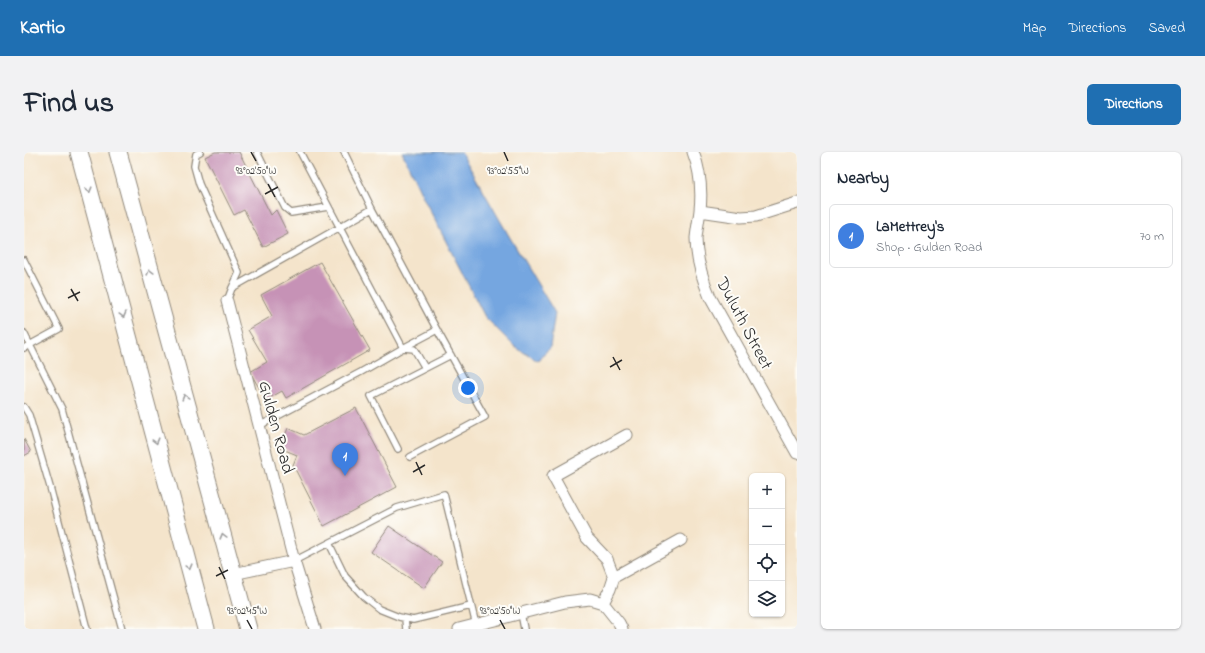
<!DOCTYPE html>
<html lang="en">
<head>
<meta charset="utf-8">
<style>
  body { margin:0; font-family:"Indie Flower",sans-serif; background:#f2f2f3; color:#1f2937 }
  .controls { position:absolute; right:12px; bottom:12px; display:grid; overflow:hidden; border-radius:6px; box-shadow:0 1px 3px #0004 }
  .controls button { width:36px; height:36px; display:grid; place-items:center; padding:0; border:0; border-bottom:1px solid #e0e1e3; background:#fff; color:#1f2937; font:20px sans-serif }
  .you { position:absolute; left:444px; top:236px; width:14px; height:14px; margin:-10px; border:3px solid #fff; border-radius:50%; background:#1a73e8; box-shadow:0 0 0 6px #1a73e833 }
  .badge { display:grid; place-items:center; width:26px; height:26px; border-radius:50%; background:#1f6fb2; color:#fff; font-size:13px; font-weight:700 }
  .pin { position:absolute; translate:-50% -33px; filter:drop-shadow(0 1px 2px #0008) }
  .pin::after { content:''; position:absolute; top:21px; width:14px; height:12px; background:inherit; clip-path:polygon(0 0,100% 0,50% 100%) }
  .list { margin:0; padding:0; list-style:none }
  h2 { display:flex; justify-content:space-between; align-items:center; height:52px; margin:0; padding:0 16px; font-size:17px }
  h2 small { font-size:13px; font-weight:400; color:#747a83 }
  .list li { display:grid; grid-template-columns:26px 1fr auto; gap:12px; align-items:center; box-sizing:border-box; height:64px; margin:0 8px 8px; padding:0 8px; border:1px solid #e0e1e3; border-radius:6px }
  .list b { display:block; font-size:15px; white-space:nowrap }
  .list p { margin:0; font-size:13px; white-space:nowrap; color:#747a83 }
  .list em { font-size:13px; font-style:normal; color:#747a83 }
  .icon { flex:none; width:22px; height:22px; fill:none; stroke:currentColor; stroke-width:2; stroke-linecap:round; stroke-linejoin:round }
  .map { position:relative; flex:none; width:773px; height:477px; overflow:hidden; border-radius:6px }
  header { display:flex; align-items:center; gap:24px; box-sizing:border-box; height:56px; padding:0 20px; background:#1f6fb2; color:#fff }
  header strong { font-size:19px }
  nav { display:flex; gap:22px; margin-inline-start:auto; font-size:14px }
  .intro { display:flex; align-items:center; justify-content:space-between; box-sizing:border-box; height:96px; padding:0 24px }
  h1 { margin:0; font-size:28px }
  .button { padding:10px 18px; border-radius:6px; background:#1f6fb2; color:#fff; font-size:14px; font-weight:700 }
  main { display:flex; gap:24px; padding:0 24px }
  aside { flex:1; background:#fff; border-radius:6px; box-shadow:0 1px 3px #0004 }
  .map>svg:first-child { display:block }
  .water { fill:#74a6e0; stroke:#506886 }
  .building { fill:#c692b6 }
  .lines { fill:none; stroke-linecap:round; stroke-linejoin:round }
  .service-casing { stroke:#90887b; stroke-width:8 }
  .minor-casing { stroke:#90887b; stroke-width:13 }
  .primary-casing { stroke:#90887b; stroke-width:19 }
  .service { stroke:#fff; stroke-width:5.5 }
  .minor { stroke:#fff; stroke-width:11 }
  .primary { stroke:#fff; stroke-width:17 }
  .oneway { stroke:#a0a0a0 }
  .ticks { fill:none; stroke:#2b2b2b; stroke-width:1.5 }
  .labels { text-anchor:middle; stroke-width:4; stroke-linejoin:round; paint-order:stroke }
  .street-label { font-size:18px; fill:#2b2b2b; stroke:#fdfcf7 }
  .ticks-label { font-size:10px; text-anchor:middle; fill:#2b2b2b; stroke:#fdfcf7; stroke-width:4; stroke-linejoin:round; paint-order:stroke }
</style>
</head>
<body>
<header>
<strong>Kartio</strong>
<nav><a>Map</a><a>Directions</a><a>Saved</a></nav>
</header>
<div class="intro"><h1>Find us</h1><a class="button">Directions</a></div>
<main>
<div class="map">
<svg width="773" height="477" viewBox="0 0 773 477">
  <rect width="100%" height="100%" fill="#fdfcf7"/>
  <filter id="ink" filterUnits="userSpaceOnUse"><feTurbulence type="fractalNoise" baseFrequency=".025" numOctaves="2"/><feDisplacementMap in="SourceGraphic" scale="8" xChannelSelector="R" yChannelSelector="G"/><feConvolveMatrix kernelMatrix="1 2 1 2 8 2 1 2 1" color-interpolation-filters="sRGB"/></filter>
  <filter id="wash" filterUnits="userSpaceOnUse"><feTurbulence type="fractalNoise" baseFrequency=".012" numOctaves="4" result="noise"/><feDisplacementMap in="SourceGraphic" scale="16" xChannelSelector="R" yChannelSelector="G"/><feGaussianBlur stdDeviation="0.9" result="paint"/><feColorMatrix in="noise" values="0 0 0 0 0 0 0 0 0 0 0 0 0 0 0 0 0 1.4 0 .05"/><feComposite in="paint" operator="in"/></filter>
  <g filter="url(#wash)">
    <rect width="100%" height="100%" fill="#f4e4cb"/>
    <path class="water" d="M378 0H437L485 84 531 161 526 195 514 209 491 195 461 165 400 47Z"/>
    <g id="blocks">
      <path class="building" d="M191 0H215L247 63 252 58 264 82 239 95 220 58 210 63 181 5Z
        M296 110 346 198 262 246 258 239 242 248 226 220 243 210 224 178 248 164 237 143Z
        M332 256 373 335 300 374 269 313 273 303 256 296 264 276 280 283Z
        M0 287 7 300 0 304Z
        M365 374 418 410 400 436 347 400Z"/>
    </g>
  </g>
  <g filter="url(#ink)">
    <use href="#blocks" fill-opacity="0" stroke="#90887b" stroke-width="1"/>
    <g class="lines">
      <g class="service-casing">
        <path id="service" d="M176 0 172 2 170 14 175 32 215 121 208 136 203 149
          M233 0 261 56 267 61 304 55
          M348 57 413 178 379 196
          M0 108 35 177 0 196
          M208 136 348 57 320 0
          M0 181 38 257 98 477
          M380 196 390 197 401 216
          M0 255 5 263 26 335 63 477
          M235 274 337 220 379 196 276 0
          M374 297 347 244 427 203
          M386 305 461 265 413 178
          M305 391 321 424 340 445 355 457 375 465 389 468 447 454
          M270 409 373 356 420 342 452 473
          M497 461 500 477
          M381 467 382 477"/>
      </g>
      <g class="minor-casing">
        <path id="minor" d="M669 0C676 18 678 39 676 58 675 67 673 76 672 86 672 107 678 126 686 145L773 301
          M676 59 717 65 732 64 773 51
          M203 149 270 409 291 477
          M209 422 270 409
          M590 425 657 388
          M579 451 586 437 590 425 583 407 563 386 529 324 603 283
          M435 477 541 450 566 447 579 451 595 471 598 477"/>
      </g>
      <g class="primary-casing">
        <path id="primary" d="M55 0 182 477
          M94 0 224 477"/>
      </g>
      <use href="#service" class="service"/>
      <use href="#minor" class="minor"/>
      <use href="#primary" class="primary"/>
    </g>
    <defs><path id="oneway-chevron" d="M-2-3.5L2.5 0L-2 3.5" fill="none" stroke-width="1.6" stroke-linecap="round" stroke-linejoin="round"/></defs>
    <g class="oneway">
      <use href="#oneway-chevron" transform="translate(65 38) rotate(75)"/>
      <use href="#oneway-chevron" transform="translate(126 120) rotate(-105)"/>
      <use href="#oneway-chevron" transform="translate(99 163) rotate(75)"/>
      <use href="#oneway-chevron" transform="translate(161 245) rotate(-105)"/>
      <use href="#oneway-chevron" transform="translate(132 289) rotate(75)"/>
      <use href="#oneway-chevron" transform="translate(199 384) rotate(-105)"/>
      <use href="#oneway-chevron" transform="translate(165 415) rotate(75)"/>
    </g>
  </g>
  <path class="ticks" d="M227 0 232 9M480 0 484 9M244 32 251 45M241 42 254 35M47 137 54 149M44 146 56 140M589 205 596 218M586 215 598 208M392 310 398 323M389 320 401 313M195 415 201 427M192 424 204 418M223 468 228 477M476 468 481 477"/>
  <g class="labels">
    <g class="street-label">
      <text transform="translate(721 171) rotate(62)" y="6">Duluth Street</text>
      <text transform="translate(253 275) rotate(75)" y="6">Gulden Road</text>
    </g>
  </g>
  <g class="ticks-label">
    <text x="484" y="22">93°02'55"W</text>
    <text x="232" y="22">93°02'50"W</text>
    <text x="223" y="462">93°02'45"W</text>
    <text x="476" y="462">93°02'50"W</text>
  </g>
</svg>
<div class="controls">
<button>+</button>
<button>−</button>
<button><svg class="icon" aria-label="locate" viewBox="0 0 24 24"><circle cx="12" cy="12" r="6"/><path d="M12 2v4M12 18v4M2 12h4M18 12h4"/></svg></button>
<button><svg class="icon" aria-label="layers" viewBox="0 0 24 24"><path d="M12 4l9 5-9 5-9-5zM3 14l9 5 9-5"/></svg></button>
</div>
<div class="you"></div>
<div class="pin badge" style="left:321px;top:324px;background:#3f7fe0">1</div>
</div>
<aside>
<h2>Nearby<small></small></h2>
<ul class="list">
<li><span class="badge" style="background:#3f7fe0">1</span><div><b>LaMettrey's</b><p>Shop · Gulden Road</p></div><em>70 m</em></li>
</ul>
</aside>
</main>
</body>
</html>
